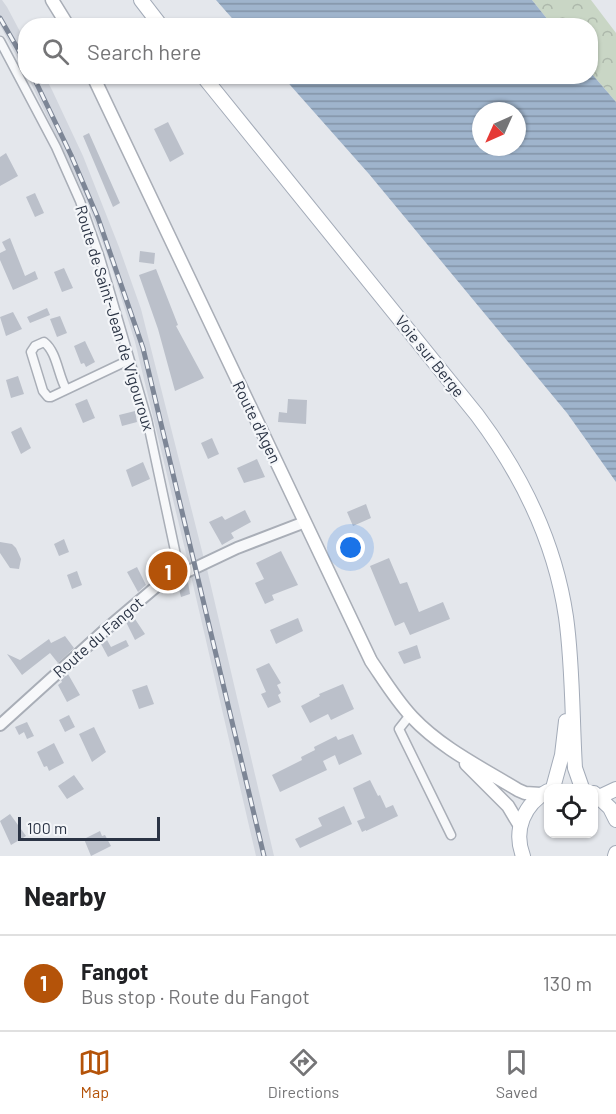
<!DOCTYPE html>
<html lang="en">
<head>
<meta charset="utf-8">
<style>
  body { margin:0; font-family:Barlow,sans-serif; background:#f6f6f6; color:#202124 }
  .controls { position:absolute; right:18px; bottom:18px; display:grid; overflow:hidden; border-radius:12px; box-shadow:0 2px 4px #0004 }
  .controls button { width:54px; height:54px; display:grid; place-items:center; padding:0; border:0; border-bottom:2px solid #e0e0e0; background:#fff; color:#202124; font:30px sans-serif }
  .compass { position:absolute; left:472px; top:102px; width:54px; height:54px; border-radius:50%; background:#fff; box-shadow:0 2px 4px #0004; rotate:225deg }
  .scale { position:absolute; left:18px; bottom:15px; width:142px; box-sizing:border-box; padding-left:6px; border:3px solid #2b3445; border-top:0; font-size:16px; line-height:21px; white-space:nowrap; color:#2b3445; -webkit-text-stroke:4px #f4f6f9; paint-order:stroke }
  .you { position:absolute; left:351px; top:548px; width:21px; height:21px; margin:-15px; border:4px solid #fff; border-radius:50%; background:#1a73e8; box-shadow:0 0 0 9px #1a73e833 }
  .badge { display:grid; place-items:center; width:39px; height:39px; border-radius:50%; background:#b45309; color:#fff; font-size:20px; font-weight:700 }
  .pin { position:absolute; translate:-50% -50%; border:3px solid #fff; box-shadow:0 2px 6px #0006 }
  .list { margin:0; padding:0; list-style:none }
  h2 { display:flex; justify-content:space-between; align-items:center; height:78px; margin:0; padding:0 24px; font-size:26px }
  h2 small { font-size:20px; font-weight:400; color:#757577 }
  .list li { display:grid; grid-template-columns:39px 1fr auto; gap:18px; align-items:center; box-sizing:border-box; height:96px; padding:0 24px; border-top:2px solid #e0e0e0 }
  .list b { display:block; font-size:22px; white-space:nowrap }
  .list p { margin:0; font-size:20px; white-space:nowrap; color:#757577 }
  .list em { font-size:20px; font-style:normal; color:#757577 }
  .icon { flex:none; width:33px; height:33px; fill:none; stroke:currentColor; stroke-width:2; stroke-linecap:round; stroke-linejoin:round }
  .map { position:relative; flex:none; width:616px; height:856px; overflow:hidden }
  .search { position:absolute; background:#fff; box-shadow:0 2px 4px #0004; left:18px; right:18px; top:18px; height:66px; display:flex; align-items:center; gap:15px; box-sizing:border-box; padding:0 21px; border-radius:24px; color:#757577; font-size:22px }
  .sheet { height:174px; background:#fff }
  nav { display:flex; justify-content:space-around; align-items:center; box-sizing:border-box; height:84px; border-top:2px solid #e0e0e0; background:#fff; font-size:16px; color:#757577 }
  nav a { display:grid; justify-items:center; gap:3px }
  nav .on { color:#b45309 }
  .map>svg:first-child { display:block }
  .built { fill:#d2d6de }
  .forest { fill:url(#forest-crowns) }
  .water { fill:url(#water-rules); fill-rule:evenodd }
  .building { fill:#bbc0ca }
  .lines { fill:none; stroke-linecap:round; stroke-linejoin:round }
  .minor-casing { stroke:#a9aeb7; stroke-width:11 }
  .tertiary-casing { stroke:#a9aeb7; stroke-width:14 }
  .secondary-casing { stroke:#a9aeb7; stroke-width:15 }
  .primary-casing { stroke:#a3abb8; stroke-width:16 }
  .minor { stroke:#f7f8fa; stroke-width:8 }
  .tertiary { stroke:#f7f8fa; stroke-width:10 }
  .secondary { stroke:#fff; stroke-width:12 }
  .primary { stroke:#fff; stroke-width:14 }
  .rail-casing { stroke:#7d8696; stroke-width:5 }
  .rail { stroke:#f4f6f9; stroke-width:3; stroke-dasharray:9; stroke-linecap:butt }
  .labels { text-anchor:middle; stroke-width:4.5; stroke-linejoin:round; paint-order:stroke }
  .street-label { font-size:16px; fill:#2b3445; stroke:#f4f6f9 }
</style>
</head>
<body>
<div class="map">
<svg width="616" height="856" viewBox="0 0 616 856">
  <defs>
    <pattern id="forest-crowns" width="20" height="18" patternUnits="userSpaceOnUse" patternTransform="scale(1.5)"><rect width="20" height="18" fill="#c9d6c5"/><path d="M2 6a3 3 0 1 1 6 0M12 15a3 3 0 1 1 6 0" fill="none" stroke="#adb8ab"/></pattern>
    <pattern id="water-rules" width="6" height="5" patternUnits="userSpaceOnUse" patternTransform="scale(1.5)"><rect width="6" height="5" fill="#9fb4cc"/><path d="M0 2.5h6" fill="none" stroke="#8293a7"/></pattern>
  </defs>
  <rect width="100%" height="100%" fill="#e4e7ec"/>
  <path class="built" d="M0 0H2L7 7 25 41V72L0 25Z
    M28 77H45L52 90 83 156 119 247 141 309 204 559 189 566 135 342 111 265 86 199Z
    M207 569 274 856H256L191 576Z"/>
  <path class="forest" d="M532 0H591L616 33V102L591 73 590 26 552 25Z"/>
  <path class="water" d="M216 0H532L552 25H238Z
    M591 73 616 102V482L567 413 369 174 283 77 590 76ZM481 111H517V147H481Z"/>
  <path class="building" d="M168 122 184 154 170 162 154 129Z
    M89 133 120 203 113 207 83 136Z
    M6 153 18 176 0 186V157Z
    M35 193 44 213 35 217 26 197Z
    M10 238 25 276 35 271 38 279 13 290 0 260V253L6 250 2 242Z
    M140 251 155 253 154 264 139 262Z
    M64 268 73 288 62 292 54 272Z
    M156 269 178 325 176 326 204 378 175 391 158 329 139 275Z
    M47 308 50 315 30 323 27 317Z
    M13 312 22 329 6 336 0 317Z
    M60 316 67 333 57 337 50 319Z
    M85 341 95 362 86 367 84 363 81 364 74 346Z
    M18 376 24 394 11 398 6 380Z
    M87 399 95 418 83 423 75 404Z
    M288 399 307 400 306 424 278 422 279 412 287 413Z
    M135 411 137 422 122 426 119 415Z
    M21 427 31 448 21 454 11 432Z
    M212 438 219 454 208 459 201 443Z
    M257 459 265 477 244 483 237 468Z
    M143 462 150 479 132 487 126 470Z
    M366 504 371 518 353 526 347 512Z
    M245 510 251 522 231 533 234 538 222 545 209 522 222 516 225 520Z
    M64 539 69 552 59 556 54 544Z
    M0 542 12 544 16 548 21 559 19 569 10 568 0 553Z
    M281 551 298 585 272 595 274 600 265 604 255 583 264 579 256 563Z
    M389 558 400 584 407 582 419 612 443 602 450 619 410 635 404 622 395 626 370 566Z
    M137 567 146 585 138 592 127 572Z
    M77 571 82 585 72 589 67 575Z
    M188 582 190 594 181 597 178 585Z
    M133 616 145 634 135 640 126 622Z
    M298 618 303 631 276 644 270 630Z
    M65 636 74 648 58 663 50 653 22 675 7 654 20 660 49 639 51 643Z
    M107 640 111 647 126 640 129 646 108 657 101 644Z
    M417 645 421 658 404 664 398 652Z
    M269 663 281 683 277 685 281 693 278 695 281 702 268 708 261 694 266 692 256 669Z
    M68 674 80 695 67 702 58 685 62 682 61 680Z
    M343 684 354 709 331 720 328 714 310 723 301 706 320 696 319 694Z
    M147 685 154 704 139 709 132 690Z
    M69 715 75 727 65 732 59 720Z
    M27 722 34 736 27 739 24 732 19 735 15 727Z
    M94 727 106 752 92 762 79 734Z
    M353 734 362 754 339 765 335 755 323 761 327 770 280 792 272 775 302 760 301 757 315 750 314 747 336 736 338 740Z
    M54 743 64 763 49 771 47 766 44 767 37 752Z
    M74 775 84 789 67 799 58 786Z
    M370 780 378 796 380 795 386 808 393 805 398 816 366 831V830L362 832 357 821 365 818 353 788Z
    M344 806 352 824 300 848 295 839 322 826 318 818Z
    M10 814 26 836 11 845 0 821Z
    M100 831 102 836 105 835 111 846 91 856 84 839Z"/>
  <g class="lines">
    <g class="minor-casing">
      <path id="minor" d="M0 41 56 147 80 201 100 258 147 419 180 574
        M66 389C58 375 57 352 44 342L35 346 31 352 43 391 48 397H51L129 360
        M410 715 399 729 451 835"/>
    </g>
    <g class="tertiary-casing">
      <path id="tertiary" d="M0 725 105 630 157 586 237 548 305 522"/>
    </g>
    <g class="secondary-casing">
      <path id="secondary" d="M52 0 68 26
        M93 76 371 661C384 680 396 700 412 717 441 748 482 768 518 790L525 793 541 794
        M466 764 508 806 520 826"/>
    </g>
    <g class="primary-casing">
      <path id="primary" d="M141 0 161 26
        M203 76 477 415C522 475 555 542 566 617 573 667 572 718 575 768L582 788
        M553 788 562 755 566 721
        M594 793 610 808 616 820
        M599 797 616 789
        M523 856C513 830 524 804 548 791
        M615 856 616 853"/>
    </g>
    <use href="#minor" class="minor"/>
    <use href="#tertiary" class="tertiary"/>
    <use href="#secondary" class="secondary"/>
    <use href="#primary" class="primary"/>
    <g class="rail-casing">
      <path id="rail" d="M0 18 26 63
        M33 76 71 155 98 218 143 348 264 856"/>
    </g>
    <use href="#rail" class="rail"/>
  </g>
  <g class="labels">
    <g class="street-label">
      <text transform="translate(115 318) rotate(73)" y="6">Route de Saint-Jean de Vigouroux</text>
      <text transform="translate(430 356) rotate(51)" y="6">Voie sur Berge</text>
      <text transform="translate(257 422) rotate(64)" y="6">Route d'Agen</text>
      <text transform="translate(98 637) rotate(-41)" y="6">Route du Fangot</text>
    </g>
  </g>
</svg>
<div class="controls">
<button><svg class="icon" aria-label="locate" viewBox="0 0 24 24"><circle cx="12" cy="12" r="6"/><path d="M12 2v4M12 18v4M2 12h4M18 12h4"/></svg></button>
</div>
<svg class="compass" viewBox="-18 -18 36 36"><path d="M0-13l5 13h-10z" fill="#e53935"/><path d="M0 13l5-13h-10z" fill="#757577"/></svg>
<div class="scale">100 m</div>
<div class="you"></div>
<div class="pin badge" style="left:168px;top:571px">1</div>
<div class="search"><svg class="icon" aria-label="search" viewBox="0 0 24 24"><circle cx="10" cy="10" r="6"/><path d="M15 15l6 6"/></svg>Search here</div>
</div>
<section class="sheet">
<h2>Nearby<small></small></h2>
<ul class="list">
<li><span class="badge">1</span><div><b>Fangot</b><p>Bus stop · Route du Fangot</p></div><em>130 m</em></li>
</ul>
</section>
<nav>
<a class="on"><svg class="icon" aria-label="map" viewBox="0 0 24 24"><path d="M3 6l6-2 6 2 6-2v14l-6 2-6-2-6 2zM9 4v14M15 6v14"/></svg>Map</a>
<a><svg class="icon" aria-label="directions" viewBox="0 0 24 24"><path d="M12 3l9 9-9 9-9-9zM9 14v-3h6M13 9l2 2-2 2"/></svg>Directions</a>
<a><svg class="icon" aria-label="saved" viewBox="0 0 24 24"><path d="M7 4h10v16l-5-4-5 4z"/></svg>Saved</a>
</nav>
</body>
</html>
